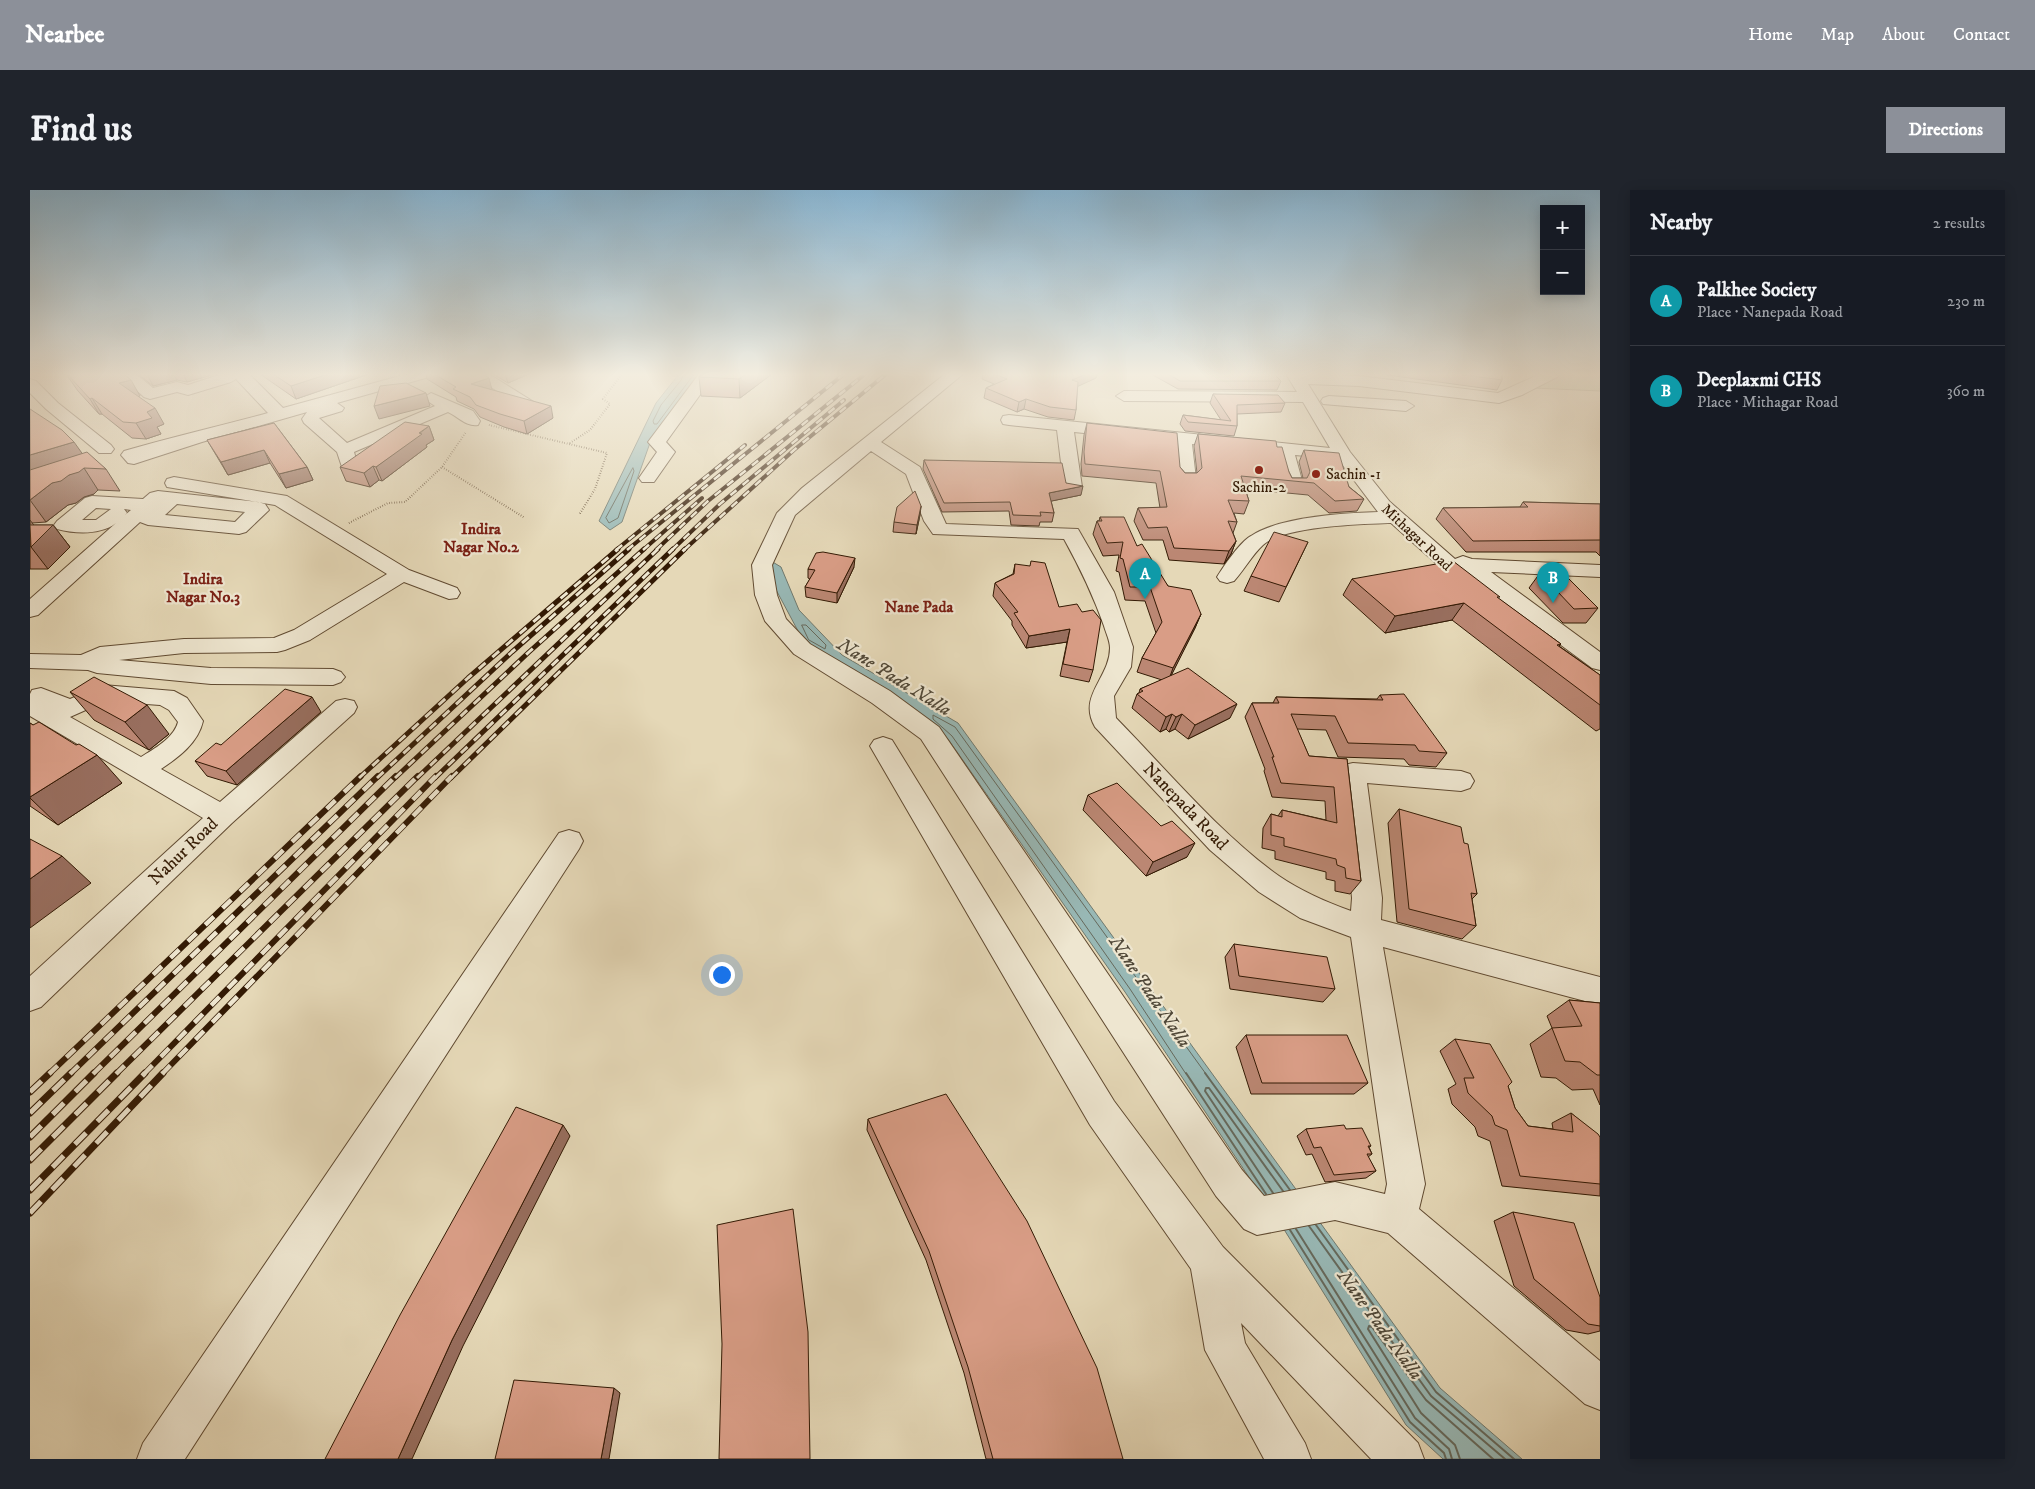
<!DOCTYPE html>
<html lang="en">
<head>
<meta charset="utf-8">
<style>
  body { margin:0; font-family:"IM FELL DW Pica",serif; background:#20242c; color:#f1f3f6 }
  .controls { position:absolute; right:15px; top:15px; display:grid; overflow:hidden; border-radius:0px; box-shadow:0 2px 12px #0003 }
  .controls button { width:45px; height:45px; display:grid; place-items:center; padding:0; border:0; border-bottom:1px solid #363941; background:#171b24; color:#f1f3f6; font:25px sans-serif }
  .you { position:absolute; left:691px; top:784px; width:18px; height:18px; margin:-12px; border:4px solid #fff; border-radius:50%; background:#1a73e8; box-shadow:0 0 0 8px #1a73e833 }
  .badge { display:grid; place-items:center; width:32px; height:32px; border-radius:50%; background:#8c9099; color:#fff; font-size:16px; font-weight:700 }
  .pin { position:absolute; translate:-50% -41px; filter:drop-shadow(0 1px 2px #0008) }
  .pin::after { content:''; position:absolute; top:26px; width:18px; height:15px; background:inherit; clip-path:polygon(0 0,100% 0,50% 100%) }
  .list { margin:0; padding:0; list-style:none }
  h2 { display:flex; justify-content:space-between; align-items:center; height:65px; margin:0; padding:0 20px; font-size:21px }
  h2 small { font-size:16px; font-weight:400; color:#9ea1a6 }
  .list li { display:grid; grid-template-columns:32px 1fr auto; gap:15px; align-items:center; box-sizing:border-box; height:90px; padding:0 20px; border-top:1px solid #363941 }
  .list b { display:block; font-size:19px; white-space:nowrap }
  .list p { margin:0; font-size:16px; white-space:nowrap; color:#9ea1a6 }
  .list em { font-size:16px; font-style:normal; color:#9ea1a6 }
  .map { position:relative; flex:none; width:1570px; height:1269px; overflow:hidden; border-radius:0px }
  header { display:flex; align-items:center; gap:30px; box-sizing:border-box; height:70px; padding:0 25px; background:#8c9099; color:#fff }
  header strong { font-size:24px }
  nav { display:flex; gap:28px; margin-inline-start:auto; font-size:18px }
  .intro { display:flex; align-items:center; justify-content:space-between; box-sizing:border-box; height:120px; padding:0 30px }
  h1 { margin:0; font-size:35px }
  .button { padding:12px 22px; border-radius:0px; background:#8c9099; color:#fff; font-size:18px; font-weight:700 }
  main { display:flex; gap:30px; padding:0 30px }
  aside { flex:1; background:#171b24; border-radius:0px; box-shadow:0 2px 12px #0003 }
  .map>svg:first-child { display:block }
  .green { fill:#b3bf8f; stroke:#736c4a }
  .water { fill:#98b8b5; stroke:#70796e }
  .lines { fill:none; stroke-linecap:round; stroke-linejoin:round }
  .shore-far1 { stroke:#66695c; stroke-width:1 }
  .shore { stroke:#66695c; stroke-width:2 }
  .minor-casing { stroke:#604a31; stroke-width:2 }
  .path { stroke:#331a04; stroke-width:2; stroke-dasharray:0.5 2; stroke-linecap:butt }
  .minor { fill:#eee6d0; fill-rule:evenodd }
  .rail-far3-casing { stroke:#331a04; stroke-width:4 }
  .rail-far2-casing { stroke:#331a04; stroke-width:5 }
  .rail-far1-casing { stroke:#331a04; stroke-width:6 }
  .rail-casing { stroke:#331a04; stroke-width:7 }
  .rail-far3 { stroke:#eee6d0; stroke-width:2.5; stroke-dasharray:8; stroke-linecap:butt }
  .rail-far2 { stroke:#eee6d0; stroke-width:3; stroke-dasharray:9; stroke-linecap:butt }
  .rail-far1 { stroke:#eee6d0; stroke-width:4.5; stroke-dasharray:12; stroke-linecap:butt }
  .rail { stroke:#eee6d0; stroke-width:5; stroke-dasharray:16; stroke-linecap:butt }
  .wall { fill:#bb8773; stroke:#331a04 }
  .shaded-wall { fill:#986e5e; stroke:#331a04 }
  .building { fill:#d99d86; stroke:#331a04 }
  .poi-dot { fill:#8f2418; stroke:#eee6d0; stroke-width:2 }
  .labels { text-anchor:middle; stroke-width:4.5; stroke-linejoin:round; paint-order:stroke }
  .far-poi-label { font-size:15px; fill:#331a04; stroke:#eee6d0; text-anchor:start }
  .far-street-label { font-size:15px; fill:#331a04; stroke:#eee6d0 }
  .far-neighbourhood-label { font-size:16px; font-weight:bold; fill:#7a1f14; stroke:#eee6d0 }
  .street-label { font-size:18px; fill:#331a04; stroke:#eee6d0 }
  .water-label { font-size:19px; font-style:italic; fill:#514939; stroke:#eee6d0 }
</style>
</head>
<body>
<header>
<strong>Nearbee</strong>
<nav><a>Home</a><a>Map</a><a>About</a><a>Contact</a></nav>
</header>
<div class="intro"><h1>Find us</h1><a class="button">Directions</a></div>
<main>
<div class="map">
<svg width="1570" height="1269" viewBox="0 0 1570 1269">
  <rect width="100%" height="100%" fill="#e5d8b7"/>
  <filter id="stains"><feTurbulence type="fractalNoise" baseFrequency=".004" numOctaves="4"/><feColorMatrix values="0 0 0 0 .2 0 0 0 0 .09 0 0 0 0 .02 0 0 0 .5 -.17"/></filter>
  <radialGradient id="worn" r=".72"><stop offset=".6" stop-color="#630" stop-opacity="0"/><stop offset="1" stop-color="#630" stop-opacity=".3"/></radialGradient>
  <path class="green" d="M1532 184H1570V201L1504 198Z"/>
  <path class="water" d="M649 184H670L621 250 592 332 580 340 569 331 626 213Z
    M741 371 751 377 769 420 812 465 928 533 1410 1198 1492 1269H1413L1376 1235 1255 1041 1095 802 918 549 896 530 775 454 736 381Z"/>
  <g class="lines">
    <path class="shore-far1" d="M653 184 652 189 631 215 623 231 624 234H627L664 184
      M603 278 604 281 588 328 579 333 576 328Z
      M772 435H776L796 455 795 459 779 450Z
      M1156 884 1100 799 922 546 903 529V525L925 537 1176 884"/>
    <path class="shore" d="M1156 883 1236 1004
      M1175 883 1260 1000
      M1243 1003 1175 901 1176 898H1179L1253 1001
      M1286 1035 1406 1202 1484 1269
      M1279 1036 1401 1206 1475 1269
      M1266 1039 1385 1228 1419 1259 1422 1269
      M1260 1040 1380 1232 1414 1263 1416 1269
      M1430 1269 1425 1255 1391 1223 1338 1139 1339 1136 1342 1137 1396 1210 1463 1269"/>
    <g class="minor-casing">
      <path id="minor" d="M89 184H106L123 198 147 192 158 195 192 184H219L253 218 377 184H402L399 187 307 213 314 218 312 221 289 228 317 253 405 216 393 208 401 203 443 221 450 231 448 235C436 237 429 227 418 222L324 262 328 276 325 280H313L307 262 274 233 272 229 277 222 172 252 104 274 98 273 91 265 94 261C142 247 190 236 238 223L206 189 201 192 158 205 147 202 120 209 114 207Z
        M440 184H459L507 214 499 219 493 217Z
        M669 184H685L636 252 645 262 624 292H612L609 288 627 262 618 252Z
        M915 184H933L851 252 890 277 916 334 1048 339 1084 402 1103 457 1101 477 1084 506 1086 528C1137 580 1190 644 1249 686 1271 701 1296 712 1321 721L1322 708 1310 582 1314 575 1323 573 1431 581 1440 584 1444 591 1440 598 1431 601 1337 593 1352 708 1351 730 1570 787V815L1353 757 1395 994 1389 1019 1570 1171V1220L1555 1214 1358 1043 1305 1030 1227 1045 1214 1039 1186 1006 891 549 842 513 764 464 735 431 725 405 722 375 747 323 772 298ZM841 261 876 284 894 331 903 344 1034 349C1050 378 1063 405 1074 436 1076 443 1080 451 1080 458 1080 488 1047 506 1065 537L1180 660 1229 702 1270 728 1321 747 1357 994 1355 1004 1305 992 1234 1006 1212 980 909 537 860 501 780 454 756 429 747 405 742 375 765 325Z
        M1256 184 1329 186 1468 203 1510 184H1530L1527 187 1492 205 1469 213 1329 196 1278 194 1320 262 1360 312 1425 369 1433 366 1442 369 1570 375V387L1461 382 1570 462V480L1562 478 1454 398 1451 401 1444 403 1437 401 1361 333C1332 334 1254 336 1233 355 1222 365 1214 380 1204 391L1197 393 1190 391 1187 387C1194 376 1210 352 1221 346 1249 327 1314 323 1348 322L1308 269 1265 265 1273 294 1271 298H1257L1255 294 1247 263 1162 254 1166 289 1163 293H1151L1148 289 1145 252 1044 242 1052 297 1050 301H1036L1034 297 1027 240 979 235 973 234 971 230 973 226 979 225 1300 258 1273 212 1094 211 1086 206 1094 201 1267 202Z
        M0 189 6 191 28 213 81 255 84 259 81 263H69L16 219 0 203Z
        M1299 206 1376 211 1384 216 1376 221 1293 214 1291 211 1293 208Z
        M144 287 257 306 379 380 427 398 430 403 427 408 419 409 374 392 280 450 255 460 247 462 154 463 89 470 181 478 303 479 311 482 315 487 311 492 303 495 181 494 67 483 58 480 0 478V464L51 465 70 457 154 449 244 448 264 440 357 384 245 315 137 297 135 293 137 289Z
        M128 301 228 312 235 314 239 320 216 342 209 344 118 335 110 332 8 425 0 427V409L86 333C71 345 46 344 27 339L24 335 27 331 55 308 62 306 113 309 120 303ZM147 314 215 322 205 332 135 325ZM66 318 81 319 66 330H52ZM94 319 101 320 95 325 97 323Z
        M73 495 144 501 157 508 173 531C168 553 149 567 131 579L190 612 306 511 315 509 324 511 327 517 324 523 202 633 11 817 0 821V786L173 628 0 526V504L2 500 11 498 40 509ZM76 511 130 515 139 520 148 532C144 548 124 559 111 567L40 527Z
        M853 547 862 550 1084 911 1193 1057 1388 1253 1394 1269H1341L1211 1133 1215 1153 1275 1253 1281 1269H1234L1175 1160 1161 1079 1060 935 840 556 844 550Z
        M539 640 549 643 553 651 549 659 155 1269H107L113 1253 529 643Z"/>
    </g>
    <path class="path" d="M459 235 577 263 565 299 549 325
      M540 253 560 240 580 214 573 209 592 184
      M412 277 495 328
      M319 333 358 313 375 312 412 277 436 242"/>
    <use href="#minor" class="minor"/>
    <g class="rail-far3-casing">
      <path id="rail-far3" d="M586 360 715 255
        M597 360 814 184
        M613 360 672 308
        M626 360 678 311 835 184
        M642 360 690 314 814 210
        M654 360 764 260 856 184"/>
    </g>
    <g class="rail-far2-casing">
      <path id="rail-far2" d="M329 588 438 488 588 359
        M347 588 482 462 599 359
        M365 588 499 462 614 359
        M387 588 628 359
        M405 588 643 359
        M421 588 655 359"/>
    </g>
    <g class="rail-far1-casing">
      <path id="rail-far1" d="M19 884 331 586
        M40 884 348 586
        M63 884 366 586
        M86 884 388 586
        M114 884 406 586
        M132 884 422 586"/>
    </g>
    <g class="rail-casing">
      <path id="rail" d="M0 902 20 883
        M0 923 41 883
        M0 947 64 883
        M0 970 87 883
        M0 1000 115 883
        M0 1023 133 883"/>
    </g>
    <use href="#rail-far3" class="rail-far3"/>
    <use href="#rail-far2" class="rail-far2"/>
    <use href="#rail-far1" class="rail-far1"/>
    <use href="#rail" class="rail"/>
  </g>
  <path class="wall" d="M36 184H94L110 206H108L134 234 127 237 131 244 116 249 102 248 72 224H69L48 201Z
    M108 184H185L157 192 147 190 123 196Z
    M230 184H339L266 209Z
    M396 184H453L462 200 523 228 497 244 474 237 450 227 444 219 427 211 426 207 397 189Z
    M463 184H499L478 193Z
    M742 184 710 208 671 206 669 187Z
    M953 184H1067L1066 188 1047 196 1046 220 1044 230 1018 227 994 219 987 222 954 208 956 198 964 194 952 189Z
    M1121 184H1244L1251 191 1247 200 1148 199Z
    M1350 184H1473L1472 187V190L1467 200Z
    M1183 204 1255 213 1251 222 1207 224V236L1204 246 1155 241 1150 234 1153 225 1191 230 1180 213Z
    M0 219 53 264 76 279 90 301 68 300 64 304 54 307 46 313 38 315 16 332 2 333 4 335H23L40 357 18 379H0Z
    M244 233 277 277 283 290 256 298 240 273 198 285 177 250Z
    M1057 233 1150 277 1155 283H1167L1164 256 1168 244 1247 257 1259 282 1262 288H1273L1269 272 1274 260 1334 309 1327 321 1299 323 1278 305 1215 299 1219 311 1214 324 1204 323 1207 332 1203 343 1206 351 1201 364 1194 374 1139 370 1133 350H1113L1104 331 1108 318H1130L1126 293 1052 286 1051 274 1054 245Z
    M399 236 404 250 396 255 397 257 352 291 349 290 340 297 316 291 310 277Z
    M894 270 1036 293 1051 305 1021 311 1024 323 1022 332H1010L1009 336 981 335 979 321 912 322 893 279Z
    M1493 312 1570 314V366L1566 362H1436L1406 329 1413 318 1490 317Z
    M891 316 890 325 886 344 863 342 864 332Z
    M1070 327 1107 356 1138 396 1171 424 1165 438 1141 485 1200 528 1158 549 1145 539 1139 542 1136 539 1130 542 1102 518 1107 504 1109 503 1110 499 1132 490 1107 482 1112 468 1126 443 1115 411 1095 410 1089 382 1086 381 1089 365 1073 366 1063 344 1067 331H1069Z
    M1278 352 1249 412 1214 401 1221 386Z
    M985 374 1029 417 1063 480 1059 492 1030 486 1037 452 996 458 982 435V431L963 406 965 393 983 384Z
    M824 377 807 413 776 407 775 397 780 389 778 388V379Z
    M1510 383 1568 418 1556 433H1533L1499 398Z
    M1322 389 1469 409 1531 454 1529 456 1570 485V539L1566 541 1422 430 1355 443 1313 405Z
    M40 502 139 544 119 560 64 530Z
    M1350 505 1417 563 1406 577 1379 575 1374 569 1308 567 1296 540 1267 539 1279 566 1317 569 1331 691 1320 704 1305 701V691L1296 689V682L1245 669V661L1232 658 1233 638 1241 624 1248 626 1252 620 1296 630 1295 611 1242 607 1234 581 1235 579 1215 527 1222 513H1243L1246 507 1347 509Z
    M291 522 207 595 177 586 165 571 191 555Z
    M0 533 92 593 28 635 0 616Z
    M1058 605 1157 667 1116 686 1053 620Z
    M1369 619 1434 653 1447 704 1442 709 1446 736 1432 749 1367 732 1358 633Z
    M1204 754 1305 799 1293 812 1200 799 1195 767Z
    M1539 810 1570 813V915L1563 899 1542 900 1526 888 1511 887 1500 854 1522 838 1517 826Z
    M1216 845 1338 893 1324 904H1221L1206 857Z
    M1425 849 1478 896 1485 918 1498 936 1523 939 1522 933 1541 923 1570 947V1006L1472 996 1460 951 1448 946 1445 937 1422 914 1418 899 1426 894 1410 861Z
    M838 929 1093 1269H956L934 1183 896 1070 837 940Z
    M1276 939H1316L1341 956 1339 957 1342 964 1338 967 1346 981 1336 988 1295 992 1282 964 1276 965 1267 946Z
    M1483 1022 1570 1107V1141L1558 1144 1536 1140 1484 1096 1464 1031Z"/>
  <path class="shaded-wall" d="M117 184H143L147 190 123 196Z
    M153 184H185L157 192Z
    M298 184H339L266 209 261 196Z
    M475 184H499L478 193Z
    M716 184H742L710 208 709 189Z
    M1056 184H1067L1066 188 1040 200 1042 190Z
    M459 188 462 200 441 194Z
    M101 190 110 206 98 209 89 193Z
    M396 203 400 216 349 229 344 216Z
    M62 208 72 224H69L60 209Z
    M996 209 994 219 987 222 989 212Z
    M521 216 523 228 497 244 494 231Z
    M125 218 134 234 127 237 131 244 116 249 106 233 117 222Z
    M399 236 404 250 396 255 397 257 352 291 346 277Z
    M44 252 59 273 0 292V265Z
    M234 260 240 273 198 285 191 272Z
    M343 276 349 290 340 297 334 283Z
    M277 277 283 290 256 298 249 284Z
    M54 278 68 300 64 304 54 307 46 313 38 315 16 332 0 310 22 293Z
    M1053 296 1051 305 1017 312 1019 303Z
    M891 316 890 325 886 344 887 335Z
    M0 330 12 346 23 335 40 357 18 379 1 357Z
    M1206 351 1201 364 1194 374 1199 361Z
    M825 368 824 377 807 413V403Z
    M1434 413 1422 430 1355 443 1365 426Z
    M1171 424 1165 438 1138 492 1143 478Z
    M1040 439 1037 452 996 458 999 446Z
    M282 507 291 522 207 595 196 581Z
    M1207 514 1200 528 1158 549 1165 535Z
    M117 515 139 544 119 560 95 532Z
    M1142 524 1136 539 1130 542 1136 527Z
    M1152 524 1145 539 1139 542 1146 527Z
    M67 565 92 593 28 635 0 608V607Z
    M1165 653 1157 667 1116 686 1123 672Z
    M32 666 61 693 0 738V689Z
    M533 935 540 946 433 1156 382 1269H368L422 1150Z
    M584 1198 590 1203 579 1269H571Z"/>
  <path class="building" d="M43 184H94L101 190 89 193 125 218 117 222 122 228 106 233 93 232 62 208 60 209 38 185Z
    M243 184H298L261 196Z
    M404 184H453L459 188 441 194 521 216 494 231 470 224 446 215 440 207 423 199 426 197Z
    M671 184H716L709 189 669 187Z
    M964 184H1056L1042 190 1048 192 1046 220 1020 217 996 209 989 212 956 198 977 189Z
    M1138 184H1244L1251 191H1150Z
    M1428 184H1471L1472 190Z
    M376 193 396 203 344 216 350 196Z
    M1183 204 1248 205 1255 213 1207 215V236L1158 232 1153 225 1201 231Z
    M0 219 32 240 44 252 0 265Z
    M375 232 399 236 389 243 392 244 346 277 343 276 334 283 310 277Z
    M244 233 277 277 249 284 234 260 191 272 177 250Z
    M1057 233 1147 243 1150 277 1155 283H1167L1172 278 1168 244 1246 251 1247 257H1252L1259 282 1262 288H1277L1280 282 1274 260 1309 263 1319 297 1334 309 1305 311 1284 293 1211 286 1219 311 1198 310 1207 332 1198 331 1206 351 1199 361 1144 358 1137 337 1118 338 1108 318 1137 317 1130 281 1055 274 1054 262Z
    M57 262 76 279 54 278 49 282 39 285 31 291 22 293 0 310V280Z
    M894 270 1032 273 1036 293 1053 296 1019 303 1024 323 1010 322 1011 326 983 325 980 312 914 313Z
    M885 301 891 316 887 335 864 332 867 317Z
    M1493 312 1570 314V350L1443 351 1413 318 1498 317Z
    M1070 327H1094L1107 356 1112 354 1138 396 1161 400 1171 424 1143 478 1112 468 1132 432 1120 397H1100L1093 369 1090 368 1093 352 1077 353 1067 331H1072Z
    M0 335H23L1 357Z
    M1244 342 1278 352 1256 397 1221 386Z
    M793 362 825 368 807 403 775 397 785 380 778 379 786 363Z
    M1001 371 1015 373 1029 417 1047 414 1052 422 1063 420 1071 430 1063 480 1033 474 1040 439 999 446 984 423 988 422 965 393 984 384 985 374 1000 376Z
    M1423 371 1470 407H1467L1531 454 1527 455 1570 485V515L1434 413 1365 426 1322 389Z
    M1510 383H1533L1568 418 1544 419Z
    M1158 478 1207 514 1165 535 1152 524 1146 527 1142 524 1136 527 1107 504 1113 501 1110 499Z
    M64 487 117 515 95 532 40 502Z
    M255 499 282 507 196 581 165 571 186 553 191 555Z
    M1374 504 1417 563 1389 561 1385 555 1318 553 1305 526 1261 524 1279 566 1317 569 1331 691 1316 688 1315 678 1307 675 1306 669 1254 656V648L1241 645V624L1252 627V620L1307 633 1304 597 1251 593 1242 567H1244L1222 513H1249L1246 507 1353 510 1350 505Z
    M9 532 46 555 49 554 67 565 0 607V533L3 535Z
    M1087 593 1131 636 1142 631 1165 653 1123 672 1058 605Z
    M1369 619 1431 637 1434 653 1438 654 1447 704 1441 703 1446 736 1379 719Z
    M0 649 32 666 0 689Z
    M1204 754 1297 767 1305 799 1209 786Z
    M1539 810 1570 813V885H1567L1550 872 1535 871 1522 838 1552 836Z
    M1216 845H1317L1338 893H1232Z
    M1425 849 1460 854 1482 892 1478 896 1485 918 1498 936 1543 942 1541 923 1568 944 1570 947V994L1490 986 1477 940 1465 935 1462 926 1438 903 1434 888H1444Z
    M916 904 997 1031 1067 1178 1093 1269H963L938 1177 899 1061 838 929Z
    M486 917 533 935 422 1150 368 1269H295L370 1125Z
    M1314 935 1316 939 1332 938 1341 956H1338L1342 964H1337L1346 981 1304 985 1291 957 1284 958 1276 939Z
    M763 1019 778 1142 780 1269H689L692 1154 687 1035Z
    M1483 1022 1544 1033 1570 1107V1136L1558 1134 1504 1089Z
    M484 1190 584 1198 571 1269H465Z"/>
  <linearGradient id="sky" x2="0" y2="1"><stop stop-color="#88b6d4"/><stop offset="0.51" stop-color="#f3eddf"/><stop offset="1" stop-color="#f3eddf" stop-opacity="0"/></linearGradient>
  <rect width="1570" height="362" fill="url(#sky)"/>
  <g class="poi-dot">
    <circle cx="1229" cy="280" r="5"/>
    <circle cx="1286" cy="284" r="5"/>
  </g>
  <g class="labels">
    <g class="far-poi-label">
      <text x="1296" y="289">Sachin -1</text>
      <text x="1229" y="302" text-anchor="middle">Sachin-2</text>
    </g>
    <g class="far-street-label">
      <text transform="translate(1387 347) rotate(43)" y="5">Mithagar Road</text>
    </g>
    <g class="far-neighbourhood-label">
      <text x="451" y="344">Indira<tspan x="451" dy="18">Nagar No.2</tspan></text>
      <text x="173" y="394">Indira<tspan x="173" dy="18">Nagar No.3</tspan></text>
      <text x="889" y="422">Nane Pada</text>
    </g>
    <g class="street-label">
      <text transform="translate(1156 616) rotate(46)" y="6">Nanepada Road</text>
      <text transform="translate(153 661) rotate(-44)" y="6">Nahur Road</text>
    </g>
    <g class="water-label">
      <text transform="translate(865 486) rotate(32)" y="7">Nane Pada Nalla</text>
      <text transform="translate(1121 801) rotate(56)" y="7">Nane Pada Nalla</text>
      <text transform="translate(1351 1134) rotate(54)" y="7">Nane Pada Nalla</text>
    </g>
  </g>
  <rect width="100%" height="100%" filter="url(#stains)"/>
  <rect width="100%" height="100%" fill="url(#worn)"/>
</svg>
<div class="controls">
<button>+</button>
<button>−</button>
</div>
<div class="you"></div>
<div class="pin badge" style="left:1115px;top:409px;background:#0f9aa8">A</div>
<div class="pin badge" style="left:1523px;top:413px;background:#0f9aa8">B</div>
</div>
<aside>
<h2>Nearby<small>2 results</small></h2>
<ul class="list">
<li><span class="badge" style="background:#0f9aa8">A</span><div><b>Palkhee Society</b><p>Place · Nanepada Road</p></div><em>230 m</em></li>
<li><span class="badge" style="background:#0f9aa8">B</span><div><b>Deeplaxmi CHS</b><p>Place · Mithagar Road</p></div><em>360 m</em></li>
</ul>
</aside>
</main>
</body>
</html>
